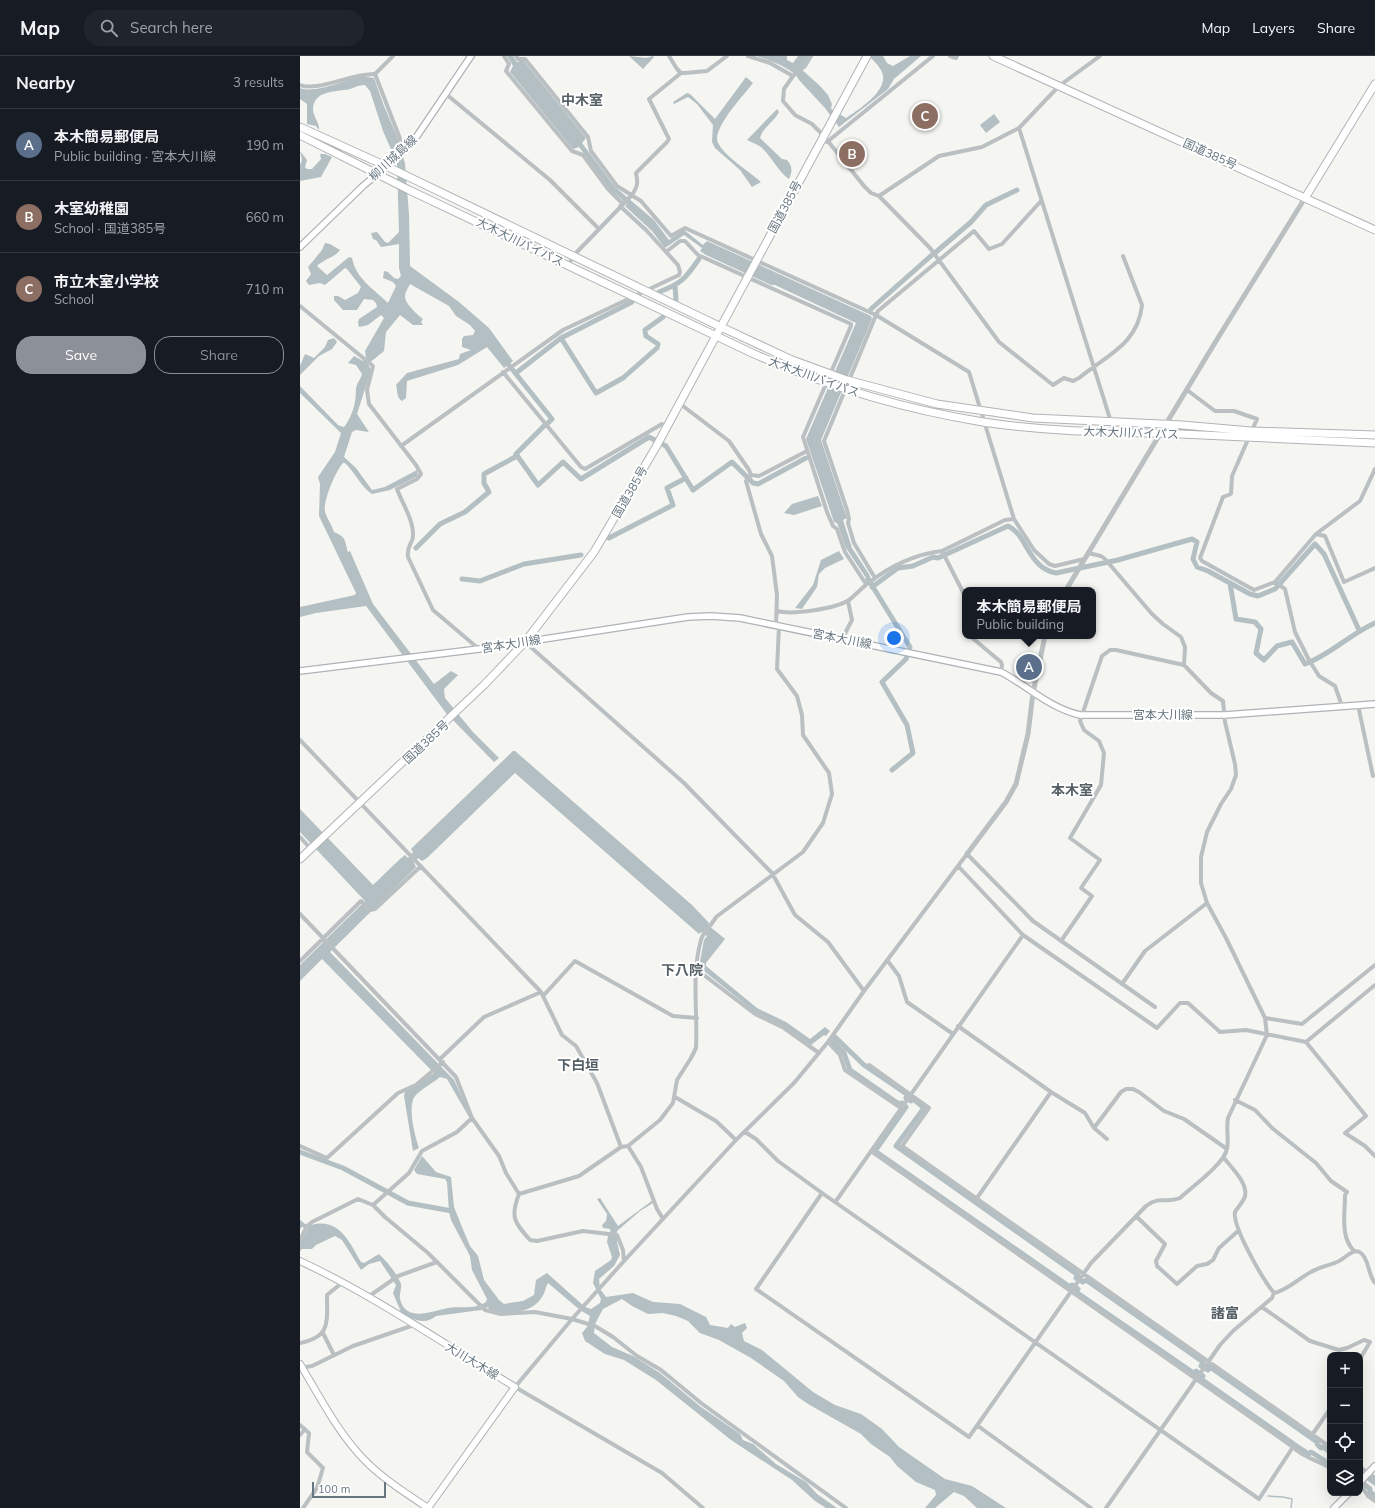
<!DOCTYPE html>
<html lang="en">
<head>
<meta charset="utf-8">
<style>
  body { margin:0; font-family:Mulish,"Noto Sans JP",sans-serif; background:#20242c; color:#f1f3f6 }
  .controls { position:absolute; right:12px; bottom:12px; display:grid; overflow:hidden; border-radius:8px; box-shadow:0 4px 16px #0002 }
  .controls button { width:36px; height:36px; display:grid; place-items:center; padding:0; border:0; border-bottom:1px solid #363941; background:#171b24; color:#f1f3f6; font:20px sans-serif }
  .scale { position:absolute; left:12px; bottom:10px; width:74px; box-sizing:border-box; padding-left:4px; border:2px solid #677680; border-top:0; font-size:11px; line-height:14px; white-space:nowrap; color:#677680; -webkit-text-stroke:3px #fff; paint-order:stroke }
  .you { position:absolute; left:594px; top:582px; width:14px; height:14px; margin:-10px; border:3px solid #fff; border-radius:50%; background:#1a73e8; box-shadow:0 0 0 6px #1a73e833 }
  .badge { display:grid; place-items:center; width:26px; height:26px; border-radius:50%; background:#8c9099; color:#fff; font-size:13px; font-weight:700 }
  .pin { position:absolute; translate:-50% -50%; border:2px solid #fff; box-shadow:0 1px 4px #0006 }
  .popup { position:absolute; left:662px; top:531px; width:134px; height:52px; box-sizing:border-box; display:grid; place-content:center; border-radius:8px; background:#171b24; filter:drop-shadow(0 1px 3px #0005); font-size:13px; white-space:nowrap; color:#9ea1a6 }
  .popup b { font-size:15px; color:#f1f3f6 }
  .popup::after { content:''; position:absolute; left:50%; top:100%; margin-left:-8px; border:8px solid transparent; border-top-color:#171b24 }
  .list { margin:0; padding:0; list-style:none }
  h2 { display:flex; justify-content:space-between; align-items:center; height:52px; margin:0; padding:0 16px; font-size:17px }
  h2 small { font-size:13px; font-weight:400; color:#9ea1a6 }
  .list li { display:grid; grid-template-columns:26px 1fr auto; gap:12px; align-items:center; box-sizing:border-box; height:72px; padding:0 16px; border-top:1px solid #363941 }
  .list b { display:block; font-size:15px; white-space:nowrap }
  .list p { margin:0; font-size:13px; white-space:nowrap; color:#9ea1a6 }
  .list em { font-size:13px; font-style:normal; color:#9ea1a6 }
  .actions { display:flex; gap:8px; padding:12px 16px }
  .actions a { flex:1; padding:9px 0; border:1px solid #8c9099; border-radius:16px; text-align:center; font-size:14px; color:#8c9099 }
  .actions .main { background:#8c9099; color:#fff }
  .icon { flex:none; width:22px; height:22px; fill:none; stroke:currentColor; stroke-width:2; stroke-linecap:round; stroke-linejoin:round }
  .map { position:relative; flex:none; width:1075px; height:1452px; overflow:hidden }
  header { display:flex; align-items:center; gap:24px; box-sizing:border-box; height:56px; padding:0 20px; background:#171b24; border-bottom:1px solid #363941 }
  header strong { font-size:19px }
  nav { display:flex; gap:22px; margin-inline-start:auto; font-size:14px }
  .search { width:280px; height:36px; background:#20242c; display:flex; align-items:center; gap:10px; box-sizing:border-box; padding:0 14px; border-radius:16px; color:#9ea1a6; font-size:15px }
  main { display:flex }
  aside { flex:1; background:#171b24 }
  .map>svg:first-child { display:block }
  .water { fill:#b3bfc2 }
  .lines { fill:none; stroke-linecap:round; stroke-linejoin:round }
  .stream { stroke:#b3bfc2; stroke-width:1.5 }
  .canal { stroke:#b3bfc2; stroke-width:5 }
  .secondary-casing { stroke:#adb3b7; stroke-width:8 }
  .primary-casing { stroke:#aeb3b6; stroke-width:8 }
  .trunk-casing { stroke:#b0b4b7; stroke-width:9 }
  .minor { stroke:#babfc2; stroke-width:4 }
  .tertiary { stroke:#babfc2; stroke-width:5 }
  .secondary { stroke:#fff; stroke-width:5.5 }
  .primary { stroke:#fff; stroke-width:6 }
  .trunk { stroke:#fff; stroke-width:7 }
  .labels { text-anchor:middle; stroke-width:4; stroke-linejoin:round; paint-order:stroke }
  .street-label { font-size:12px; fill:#677680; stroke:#fff }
  .quarter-label { font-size:14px; font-weight:bold; fill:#545f66; stroke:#fff }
</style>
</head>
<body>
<header>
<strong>Map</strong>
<div class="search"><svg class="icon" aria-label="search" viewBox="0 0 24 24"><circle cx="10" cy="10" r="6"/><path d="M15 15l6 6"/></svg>Search here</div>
<nav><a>Map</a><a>Layers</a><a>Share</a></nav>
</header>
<main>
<aside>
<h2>Nearby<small>3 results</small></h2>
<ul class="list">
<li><span class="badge" style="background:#5c6f8a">A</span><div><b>本木簡易郵便局</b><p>Public building · 宮本大川線</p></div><em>190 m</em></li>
<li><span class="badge" style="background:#8d6e63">B</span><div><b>木室幼稚園</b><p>School · 国道385号</p></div><em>660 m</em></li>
<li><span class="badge" style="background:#8d6e63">C</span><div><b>市立木室小学校</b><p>School</p></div><em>710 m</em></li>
</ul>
<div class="actions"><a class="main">Save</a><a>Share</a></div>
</aside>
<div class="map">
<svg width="1075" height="1452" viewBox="0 0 1075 1452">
  <rect width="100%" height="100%" fill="#f5f5f2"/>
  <path class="water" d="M207 0H213L217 6 223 4 286 82 282 87 315 131 354 164 369 184 384 174 403 189 407 185 571 260 572 263 521 384 547 462 543 464 552 492 569 518 571 523 568 525 546 492 537 467 534 466 506 383 556 267 475 229H471L406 199 400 195 402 192 384 179 365 192 352 175 325 150 327 148 310 133 279 91 273 93 210 16 213 10Z
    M329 0 346 2 353 0 354 1 343 13Z
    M457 0H487V4L493 7 498 0H509L501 13 519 29 528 39 532 48 531 53 546 62C559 53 592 33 581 14 579 10 573 4 569 0H583L587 7 593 10 610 0H621L594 23 588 33 539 71 525 52 499 24C495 13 468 4 457 0Z
    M61 20 74 22 84 50 101 90 100 92 105 107 109 159 110 210 159 246 189 272 213 305 204 312 187 291 158 309 107 325 106 342 102 345C96 341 98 336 96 329L107 317 159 303 160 298 171 294 162 291V283L164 280 173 279 175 275 170 269 156 260 149 250 110 228C108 232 105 236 105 240 104 247 118 259 123 263L121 266 123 269H113L100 259 86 276 84 295 68 308 71 314 57 358 69 376 56 374 52 376 44 401 56 412 72 434 85 431 117 414 118 420 90 434 72 438C61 431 55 416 45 407H43C35 416 23 445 25 456 27 463 32 469 34 476 47 482 44 483 48 496L50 495 73 548 134 628 151 615 158 619 144 633 145 642 173 676 199 702 194 706 146 657 66 550 16 557 0 561V551L55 539 56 537 19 460 20 428 18 421 35 396 41 377 0 337V330L38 369 43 371 45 370C53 358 56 347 56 333 56 328 61 323 62 318L56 309 48 307 54 300 63 305 66 302 65 295 84 262 81 259 68 269 59 271 58 266 59 263 77 251 76 247 73 244 64 243 57 254H43L34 244V240H38L45 244 58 237 61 231 47 213 45 212 25 229 20 227 9 229 6 225 11 218 8 211 22 194 25 187 30 188 40 194C34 202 24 203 17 210L27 219 49 201 52 202C56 223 74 233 88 247L96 230 93 226 83 222 84 215 88 216 94 222 98 223 101 220 99 212V188L81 191 76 184 73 183 71 177 77 176 85 186 88 187 99 176 97 107 83 75 70 35 65 29C57 29 51 34 44 34 31 36 14 36 13 53 13 61 20 67 19 74L16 70 7 68V48L0 43V32C15 38 46 24 61 20Z
    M446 21 453 27C445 38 411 73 418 87 425 101 449 115 461 126L452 131 440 114 415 92 412 86 413 69 397 48 388 41 374 48 373 46 387 37 390 38 415 63Z
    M477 53 479 56C474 66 463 71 460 82L482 103 487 104C492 110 493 115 489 123 477 114 472 101 461 91 457 88 451 86 447 84Z
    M694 58 700 66 686 77 680 69Z
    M0 95 7 104 5 111 7 113H12L21 103 20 98H25L32 101 21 121 0 125V109L2 104Z
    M34 282 37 286 32 293 19 300 0 319V310L5 298 14 302 25 291 28 284Z
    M518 440 522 450 494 459 484 457 492 448Z
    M539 495 544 503 525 512 519 518 517 531 502 553 495 552 513 529 521 504Z
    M213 695H215L392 849 409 867 408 869 425 883 406 907V910L457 952 486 966 510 983 525 971 530 975 526 980 524 979 511 989 485 971 455 956 399 911 404 884 407 880 401 876 399 878 215 717 127 802 122 805 118 802 114 807 116 811 112 815 30 896 154 1024 171 1061H169L147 1023 140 1021C133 1027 121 1033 115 1040 107 1051 115 1080 119 1092L113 1095 104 1040 105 1036 134 1017 22 903 0 925V909L65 845 0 776V753L73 829 100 803 105 799 108 802 113 796 111 793 115 789Z
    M122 1100 136 1116 151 1121 154 1151 164 1176 170 1190 178 1200 184 1224 199 1244 204 1248 223 1245 234 1239 236 1224 247 1217 285 1251 291 1253 300 1247 301 1243 293 1227 295 1215 311 1204 312 1201 307 1186 308 1180H311L310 1173 303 1172 302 1169 306 1165 307 1158 297 1143 300 1142 318 1170 353 1144V1147L340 1155 317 1175V1186L320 1199 314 1210 299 1223 300 1233 306 1241 333 1237 353 1246 380 1248 406 1261 410 1269 428 1272 431 1268 435 1271 445 1267 447 1272 442 1277 444 1285 462 1294 513 1336 535 1349 561 1358 582 1373 599 1391 645 1423 672 1430 706 1452H677L664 1440 654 1436 635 1452H625L636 1439 635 1434 616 1426 597 1410 590 1401 571 1388 561 1378 508 1348 498 1341 484 1325 451 1302 419 1284 400 1277 388 1265 376 1260 363 1257 348 1258 332 1250 322 1243 303 1253 295 1268 294 1277 312 1291 333 1300 360 1317 401 1351 440 1378 443 1384 453 1388 476 1408 506 1426 517 1438 537 1452H526L515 1445 492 1424 431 1384 356 1324 324 1304 305 1298 285 1285 282 1277 287 1271 290 1260 280 1254 248 1227C245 1232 245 1237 242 1241 232 1258 207 1258 190 1255L188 1251 181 1254 136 1260C124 1270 112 1263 101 1256L93 1237 96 1229 80 1205 69 1208 61 1214 42 1184 35 1180 16 1189 12 1193H2L0 1195V1187L8 1173 2 1171 0 1173V1164L9 1171 10 1169C39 1161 49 1185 61 1206L64 1207 79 1198C88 1207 96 1216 101 1228 102 1232 99 1238 100 1243 106 1267 132 1255 148 1252 161 1250 174 1254 186 1246L187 1243 172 1214 170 1200 151 1164 149 1156 147 1126 145 1123 117 1118 114 1114Z"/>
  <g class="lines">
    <path class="stream" d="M968 1440 983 1441 992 1443 991 1452"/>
    <path class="canal" d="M636 196 671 166 686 149 717 134
      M375 230 376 244
      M359 236C382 227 385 223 399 203
      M571 253 632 199
      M261 282 296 337 323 322 357 292 358 288 346 280 345 274 363 261
      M208 308 252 363 248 367
      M216 317 261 282 332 246
      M244 370 216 398 238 429 263 406 281 423 349 381 366 390 393 434 432 406 453 427 458 428 506 402
      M309 482 373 449 367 432 386 422
      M116 492 140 468 165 456 189 436 184 427V418L217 400
      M162 523 180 525 224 508 281 499
      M568 523 610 591 606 603 582 626 607 669 613 697 592 714
      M930 527 936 563 955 566 961 573 956 597 964 604 977 590 992 586 1005 608C1030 599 1050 578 1075 567
      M572 531 598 512 613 510 633 501 638 502 708 470C727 478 728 512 756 517L818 504 892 483 897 486 893 503 897 511 908 515 950 538 958 540 975 533 1015 488 1024 498 1059 574
      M0 1096 43 1112 108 1147 152 1155
      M1030 1396 1023 1391 1021 1392 1017 1388V1386L910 1311 908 1314 901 1310 903 1306 786 1224 783 1226 776 1222 778 1219 596 1090 624 1052 623 1051 612 1042 611 1045 606 1042 608 1039 564 1009 534 980 531 984 544 997 550 1014 596 1046 601 1048 602 1047 606 1051 575 1095 770 1231 772 1229 778 1233 776 1236 895 1318 896 1315 903 1320 901 1323 998 1391 1009 1398 1011 1396 1030 1408
      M1060 1416 1075 1427
      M1060 1425 1070 1433V1436L1075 1440"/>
    <g class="secondary-casing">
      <path id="secondary" d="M0 191 63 130 94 104 117 80 171 0
        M0 615 179 593 388 561 411 560 440 562 701 616C728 630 749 652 780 659H925L1075 648
        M1060 1426 1075 1410
        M1034 1452 1049 1437"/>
    </g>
    <g class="primary-casing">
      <path id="primary" d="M0 1205C75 1240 144 1288 215 1331L128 1452
        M0 1308C18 1338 35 1371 58 1397 78 1420 104 1436 128 1452"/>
    </g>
    <g class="trunk-casing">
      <path id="trunk" d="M693 0 1075 174
        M0 71 86 110 421 271 492 304 547 324 637 348 733 362 882 369 951 375 1075 379
        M0 79 109 134 452 297C526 330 603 353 683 366 749 376 815 376 881 378 945 381 1010 384 1075 387
        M1005 142 1075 28
        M0 803 184 629 225 586 294 496 356 391 567 0"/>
    </g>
    <path class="minor" d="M204 0 209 8 206 15 272 95 283 99 308 133 323 148
      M216 0 218 3H225L288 81 291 95 317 130 341 145 371 180 385 172 576 259 669 316 714 463 734 494 749 508 755 510 784 503
      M369 0 377 13 381 17H385L407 15 427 0
      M448 0 470 7 493 20
      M511 0 505 10 493 20 484 33 483 45 495 59 512 68 523 79 564 130 571 137 579 140 630 192 699 286 753 329 764 322 773 325 779 322C805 300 838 289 842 249L823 200
      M650 0 656 2 657 0
      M75 18 93 0
      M0 29C17 36 53 17 75 18L104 93
      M146 38 250 124 299 173
      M719 72 811 366
      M527 86 633 0
      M579 140 639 100 682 91 719 72 759 30 800 0
      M366 196 380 185H385L398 199 551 268V270L503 381 527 456 533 470 537 473 545 496 566 528
      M268 209 276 197 332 139C338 130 338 126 336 117L367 86 369 83 349 43 381 17
      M0 250 73 310 67 334 69 348 116 409 121 418 117 423 97 433C102 447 113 463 113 478 114 487 106 489 108 501L133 554 179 593
      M203 316 281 411 285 413 362 368 366 371
      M887 334 915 355H934L957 363 932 420 931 438 923 441 900 502 902 505 954 534 975 526 1016 478 1060 445 1075 413
      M379 347 429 385 449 414 451 419 446 425 461 478 472 500 477 539 476 570
      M101 390 263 274 379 219 380 216 378 209 347 175 320 150
      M451 419 459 420 507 395
      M1016 478 1025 480 1044 526 1075 512
      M642 495 665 540
      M788 497 801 500 805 503 852 558 863 568 881 581 885 591 884 609
      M575 522 554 487 548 467 549 463 547 454 524 385 576 259 578 255 674 175 689 193 702 188 741 145
      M975 526 985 533 995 576 1009 604 1019 620 1035 630 1042 650
      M477 555C492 559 535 553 549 544 556 539 562 531 570 526 590 510 616 498 642 495L705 464 714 463
      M670 580 701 606 702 609 701 616
      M542 583 552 564 548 545
      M225 586 384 727 472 817 495 859 528 886 564 935
      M1058 649 1073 720
      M0 684 241 936 262 979 276 990 297 1027 321 1091
      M0 781 11 793
      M658 810 723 879 857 972 880 947H888L920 976 946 974 1006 986 1066 1060 1045 1077 1065 1090 1075 1100
      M0 858 156 1021 172 1062 199 1100 206 1117 219 1138
      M587 904 599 920 607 946 653 978
      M0 905 61 845 70 854 75 853 121 810
      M396 913 455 958 484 972 519 997
      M822 928 845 895 907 847
      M243 940 275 905 373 960 397 962
      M965 962 1002 968 1075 909
      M658 970 751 1036 785 1057 794 1072 807 1083
      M528 986 540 999 545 1014 601 1052
      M1006 986 1075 929
      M140 1003 184 961 241 936
      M569 1009 629 1052 602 1090 1030 1391
      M375 1041 416 1065 436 1084
      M935 1044 955 1054 972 1072 1016 1107 1031 1125 1047 1136 1045 1139C1045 1158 1040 1181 1054 1195
      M794 1072 821 1036 826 1033H833L839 1036 864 1055 884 1063 927 1093
      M445 1076 456 1083 478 1105 522 1137 959 1443 993 1391
      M0 1090 27 1102 98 1037 116 1029 143 1006
      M328 1090 341 1111 357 1153 363 1163
      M571 1095 993 1391C1003 1402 1018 1404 1030 1412
      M924 1102C931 1111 948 1127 945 1140 944 1145 938 1151 935 1156 932 1171 964 1225 974 1237
      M522 1137 456 1233 669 1381 791 1207 846 1150C861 1139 866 1148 880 1142 892 1131 924 1108 927 1093 929 1083 926 1072 928 1062L967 979 965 962 927 884 907 847 901 827V801L907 776 921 748 931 733 936 719 935 708 925 666 923 645 911 637 884 609 816 594H810L802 600 780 665 784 674 799 685 804 697 801 729 770 782 800 804 781 832 792 840 761 885
      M219 1138 279 1120 321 1091 328 1090 360 1064 366 1056 373 1047 377 1024 391 1002 396 992C398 957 391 919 401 884 403 876 412 869 416 861L503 796 523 767 532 738 529 717 503 679 502 659 497 640 477 613 479 570
      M219 1138C210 1161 214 1166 230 1184L237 1185 283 1175 317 1179 323 1194 324 1205
      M677 1142 751 1036
      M536 1145 723 879
      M73 1149 109 1117 122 1095 157 1076 172 1062
      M837 1161 865 1188 856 1205 857 1210 877 1228 897 1210 907 1208 913 1204 919 1192 938 1175
      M0 1184 7 1170 12 1166 58 1143 73 1149 85 1161 128 1197 185 1254 201 1258 235 1256 272 1263 295 1270 313 1281 337 1300 361 1314 401 1347 546 1452
      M974 1237C987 1235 999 1222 1011 1216 1019 1211 1028 1210 1037 1206 1045 1203 1053 1191 1061 1197 1069 1203 1068 1219 1075 1227
      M68 1241 98 1220 137 1206
      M962 1251 1010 1285 1039 1294 1047 1292 1064 1284 1070 1286 1060 1303
      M23 1277 34 1299
      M0 1287C31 1281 27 1266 27 1239L43 1226
      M0 1312 12 1310 53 1290 114 1269
      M0 1369 9 1377 7 1396 23 1412 17 1432 3 1452
      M678 1370 791 1452
      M0 1379 5 1373
      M1012 1379 1030 1353
      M1060 1411 1075 1422
      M1060 1428 1068 1440 1075 1445
      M403 1452 362 1417 215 1331 272 1263 324 1205 436 1084 494 1027 528 986 564 935 667 798 733 865 855 951
      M806 1452 920 1289 933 1275 972 1242 974 1237"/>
    <path class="tertiary" d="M766 534 916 285 1005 142
      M667 798 706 746 716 728 728 678 733 637 745 580"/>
    <use href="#secondary" class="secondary"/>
    <use href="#primary" class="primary"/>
    <use href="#trunk" class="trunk"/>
  </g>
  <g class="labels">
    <g class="street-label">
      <text transform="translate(910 98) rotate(24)" y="4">国道385号</text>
      <text transform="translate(93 102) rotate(-43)" y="4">柳川城島線</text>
      <text transform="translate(485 151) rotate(-62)" y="4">国道385号</text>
      <text transform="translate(220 186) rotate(26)" y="4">大木大川バイパス</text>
      <text transform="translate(514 321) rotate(20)" y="4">大木大川バイパス</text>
      <text transform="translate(831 377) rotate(2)" y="4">大木大川バイパス</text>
      <text transform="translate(330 436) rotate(-60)" y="4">国道385号</text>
      <text transform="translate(542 583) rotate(11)" y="4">宮本大川線</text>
      <text transform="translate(211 588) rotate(-9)" y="4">宮本大川線</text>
      <text x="863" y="663">宮本大川線</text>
      <text transform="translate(126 686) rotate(-43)" y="4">国道385号</text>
      <text transform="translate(172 1305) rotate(31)" y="4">大川大木線</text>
    </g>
    <g class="quarter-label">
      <text x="282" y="49">中木室</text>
      <text x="772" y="739">本木室</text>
      <text x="382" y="919">下八院</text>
      <text x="278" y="1014">下白垣</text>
      <text x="925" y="1262">諸富</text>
    </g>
  </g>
</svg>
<div class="controls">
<button>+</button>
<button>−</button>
<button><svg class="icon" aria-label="locate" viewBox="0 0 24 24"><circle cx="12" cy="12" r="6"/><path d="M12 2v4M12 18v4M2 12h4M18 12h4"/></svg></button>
<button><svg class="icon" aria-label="layers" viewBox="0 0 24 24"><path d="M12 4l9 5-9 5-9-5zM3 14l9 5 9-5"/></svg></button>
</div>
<div class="scale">100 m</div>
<div class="you"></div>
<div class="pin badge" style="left:729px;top:611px;background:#5c6f8a">A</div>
<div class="popup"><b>本木簡易郵便局</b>Public building</div>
<div class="pin badge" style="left:552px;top:98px;background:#8d6e63">B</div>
<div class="pin badge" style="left:625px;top:60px;background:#8d6e63">C</div>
</div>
</main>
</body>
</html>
